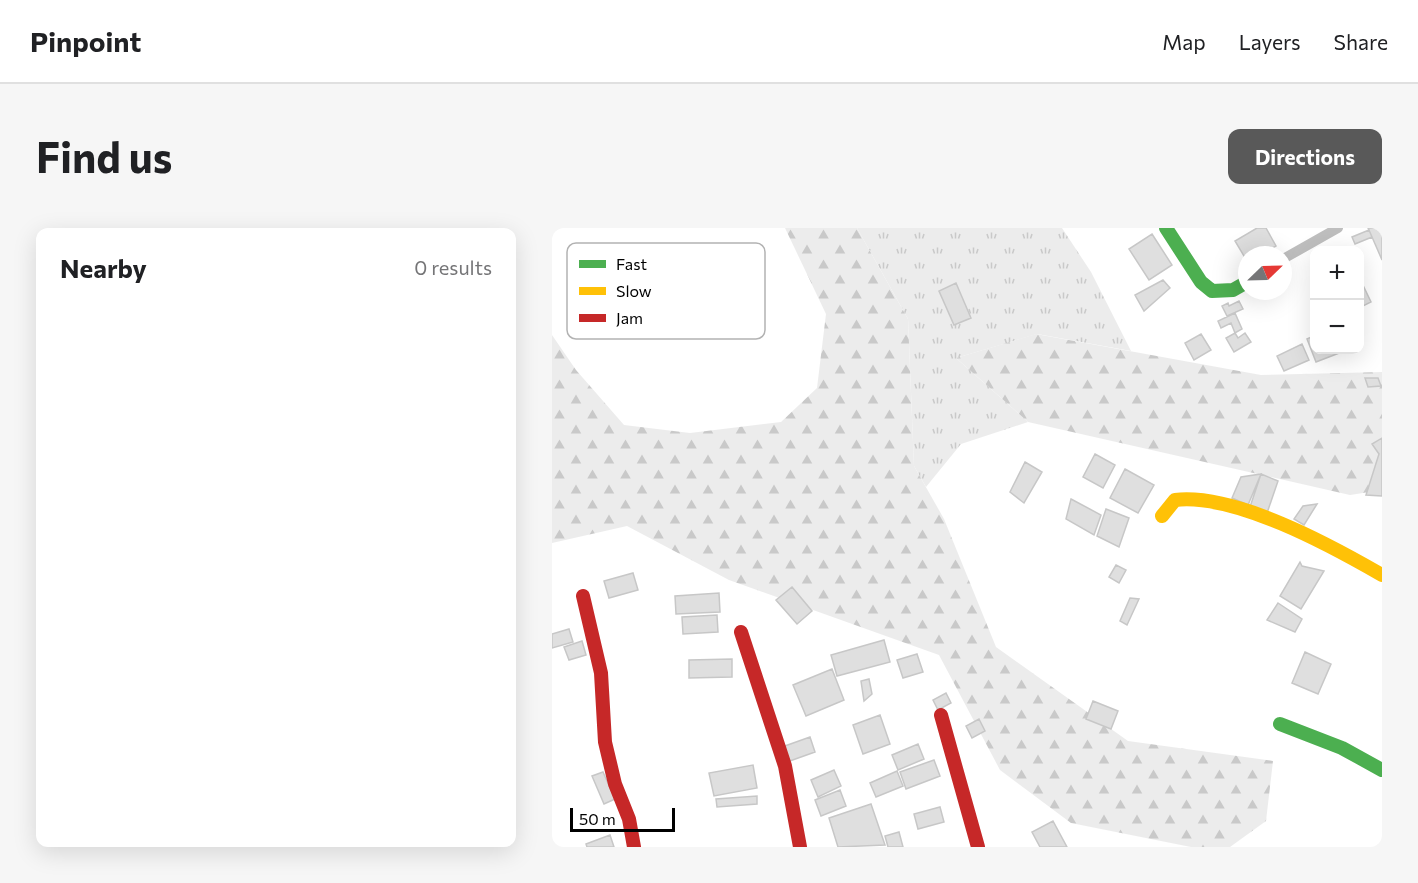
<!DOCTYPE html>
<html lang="en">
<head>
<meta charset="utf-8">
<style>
  body { margin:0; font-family:Commissioner,sans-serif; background:#f6f6f6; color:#202124 }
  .controls { position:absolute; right:18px; top:18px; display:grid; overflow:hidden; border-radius:12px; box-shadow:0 6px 24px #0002 }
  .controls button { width:54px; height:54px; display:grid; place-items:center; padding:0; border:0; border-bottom:2px solid #e0e0e0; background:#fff; color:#202124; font:30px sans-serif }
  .compass { position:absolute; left:686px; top:18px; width:54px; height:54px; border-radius:50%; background:#fff; box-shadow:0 6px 24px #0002; rotate:67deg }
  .scale { position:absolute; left:18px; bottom:15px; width:105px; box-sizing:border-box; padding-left:6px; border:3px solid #000; border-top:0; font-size:16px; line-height:21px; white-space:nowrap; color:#000; -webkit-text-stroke:4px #fff; paint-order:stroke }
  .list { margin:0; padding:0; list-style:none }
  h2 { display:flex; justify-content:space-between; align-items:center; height:78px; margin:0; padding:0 24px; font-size:26px }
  h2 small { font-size:20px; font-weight:400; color:#757577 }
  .map { position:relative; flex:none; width:830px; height:619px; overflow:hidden; border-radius:12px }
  header { display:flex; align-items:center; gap:36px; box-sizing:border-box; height:84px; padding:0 30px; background:#fff; border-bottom:2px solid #e0e0e0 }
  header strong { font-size:28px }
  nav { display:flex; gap:33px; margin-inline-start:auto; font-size:21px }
  .intro { display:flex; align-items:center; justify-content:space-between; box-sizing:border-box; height:144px; padding:0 36px }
  h1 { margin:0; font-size:42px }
  .button { padding:15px 27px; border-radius:12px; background:#595959; color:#fff; font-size:21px; font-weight:700 }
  main { display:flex; gap:36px; padding:0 36px }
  aside { flex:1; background:#fff; border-radius:12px; box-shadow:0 6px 24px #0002 }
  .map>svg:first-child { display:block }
  .grass { fill:url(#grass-tufts) }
  .forest { fill:url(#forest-firs) }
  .building { fill:#dfdfdf; stroke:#c7c7c7; stroke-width:1.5 }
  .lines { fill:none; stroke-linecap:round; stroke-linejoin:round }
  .street { stroke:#bebebe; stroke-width:10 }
  .fast { stroke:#4caf50; stroke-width:14 }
  .slow { stroke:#ffc107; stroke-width:14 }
  .jam { stroke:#c62828; stroke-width:14 }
  .key { fill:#fff; stroke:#b2b2b2; stroke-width:1.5 }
  .key-label { font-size:16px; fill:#000 }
</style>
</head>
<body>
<header>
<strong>Pinpoint</strong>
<nav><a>Map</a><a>Layers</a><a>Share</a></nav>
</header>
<div class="intro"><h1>Find us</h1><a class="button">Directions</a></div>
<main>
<aside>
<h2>Nearby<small>0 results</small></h2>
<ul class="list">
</ul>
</aside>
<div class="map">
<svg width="830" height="619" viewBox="0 0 830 619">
  <defs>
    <pattern id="grass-tufts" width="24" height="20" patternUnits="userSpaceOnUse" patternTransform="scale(1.5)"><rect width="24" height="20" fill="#ececec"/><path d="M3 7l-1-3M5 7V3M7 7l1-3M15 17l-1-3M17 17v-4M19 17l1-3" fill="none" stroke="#c9c9c9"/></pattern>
    <pattern id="forest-firs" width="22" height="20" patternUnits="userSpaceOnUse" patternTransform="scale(1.5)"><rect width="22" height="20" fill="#ececec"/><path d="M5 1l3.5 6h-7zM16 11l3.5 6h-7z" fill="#c9c9c9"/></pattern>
  </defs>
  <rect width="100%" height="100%" fill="#fff"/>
  <path class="grass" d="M305 0H510L539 44 579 123 485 106 404 130 476 194 409 216 374 259 362 238 356 91Z"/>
  <path class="forest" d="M233 0H305L356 91 362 238 392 291 444 419 576 513 721 533 714 593 678 619H639L519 595 448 542 387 427 177 352 75 298 0 315V107L24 142 72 197 138 205 229 194 265 160 274 86Z
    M484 106 709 147 830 144V262L798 267 476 194 404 130Z"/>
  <path class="building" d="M705 0H714L724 18 709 27H695V33L683 13Z
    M816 0H830V32L817 2Z
    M817 2 820 9 803 16 800 9Z
    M600 6 620 37 597 52 577 21Z
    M808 51 819 74 809 79 808 75Z
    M611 52 618 60 592 83 583 67Z
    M404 55 419 90 402 97 387 63Z
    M687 73 691 81 675 88 670 78 676 75 677 78Z
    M683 85 690 101 683 105 679 95 669 100 666 93Z
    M683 105 686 110 693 105 699 114 682 124 674 110Z
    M649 106 659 122 642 132 633 115Z
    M762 108V122H795L764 134 755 111Z
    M750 116 757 132 732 143 725 128Z
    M813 150H826L829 158 816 159Z
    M830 210V268L814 267 827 226 820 216Z
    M543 226 563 237 551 260 531 249Z
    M473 234 490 244 472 275 458 264Z
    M573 241 602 257 586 285 558 270Z
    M709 246 696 277 680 270 689 249Z
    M709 246 726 253 714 288 697 282Z
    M519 271 549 287 542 307 514 291Z
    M765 276 752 297 742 291 751 278Z
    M554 281 577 290 567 319 545 308Z
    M748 334 750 338 772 343 749 381 728 368Z
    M564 337 574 342 567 355 557 349Z
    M81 345 86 362 57 370 52 353Z
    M240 359 260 383 245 396 224 372Z
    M167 365 168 384 124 386 123 368Z
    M578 370 587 371 575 397 568 393Z
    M726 375 750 391 743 404 715 392Z
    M165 387 166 404 131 406 130 389Z
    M17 401 21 414 0 420V406Z
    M332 412 338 434 285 448 279 427Z
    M30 413 34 427 17 432 12 419Z
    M753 424 779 436 766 466 740 455Z
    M365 426 371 444 351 450 345 432Z
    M180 431V449L137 450V432Z
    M280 441 292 472 254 488 241 457Z
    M317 451 320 466 312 473 309 453Z
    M394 465 399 475 386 482 381 472Z
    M541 473 566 483 559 501 534 491Z
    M328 487 338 516 311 526 301 497Z
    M427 491 433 503 420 510 414 498Z
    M258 509 263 524 235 534 230 519Z
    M366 516 372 531 346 542 340 527Z
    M382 532 388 548 354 561 348 544Z
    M201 537 205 560 162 568 157 545Z
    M282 542 289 558 266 569 259 552Z
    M345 543 351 558 324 569 318 555Z
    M51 544 63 571 52 576 40 548Z
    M288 562 294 578 269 588 263 572Z
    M205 568V576L165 579 164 571Z
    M319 576 333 617 286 619 277 590Z
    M388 579 392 594 366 601 362 586Z
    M501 593 515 619H488L480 604Z
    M347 604 351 619H336L333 608Z
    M58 607 62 619H35L34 616Z"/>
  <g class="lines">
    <path class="street" d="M731 31 786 0"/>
    <path class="fast" d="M614 0 649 54 660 63 681 62 695 54
      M728 496 790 520 830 542"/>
    <path class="slow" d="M610 288 623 272C683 265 778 317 830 347"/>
    <path class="jam" d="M31 368 49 445 53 514 63 556 77 591 82 619
      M189 404 233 538 248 619
      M389 487 426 619"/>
  </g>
  <rect x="15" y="15" width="198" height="96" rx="9" class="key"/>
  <rect x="27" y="32" width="27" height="8" fill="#4caf50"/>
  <rect x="27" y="59" width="27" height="8" fill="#ffc107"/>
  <rect x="27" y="86" width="27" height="8" fill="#c62828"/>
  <g class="key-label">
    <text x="64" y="42">Fast</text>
    <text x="64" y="69">Slow</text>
    <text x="64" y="96">Jam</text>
  </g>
</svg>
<div class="controls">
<button>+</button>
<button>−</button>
</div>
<svg class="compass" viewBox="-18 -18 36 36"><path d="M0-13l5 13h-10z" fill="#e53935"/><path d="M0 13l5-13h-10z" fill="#757577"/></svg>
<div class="scale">50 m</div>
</div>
</main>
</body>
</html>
